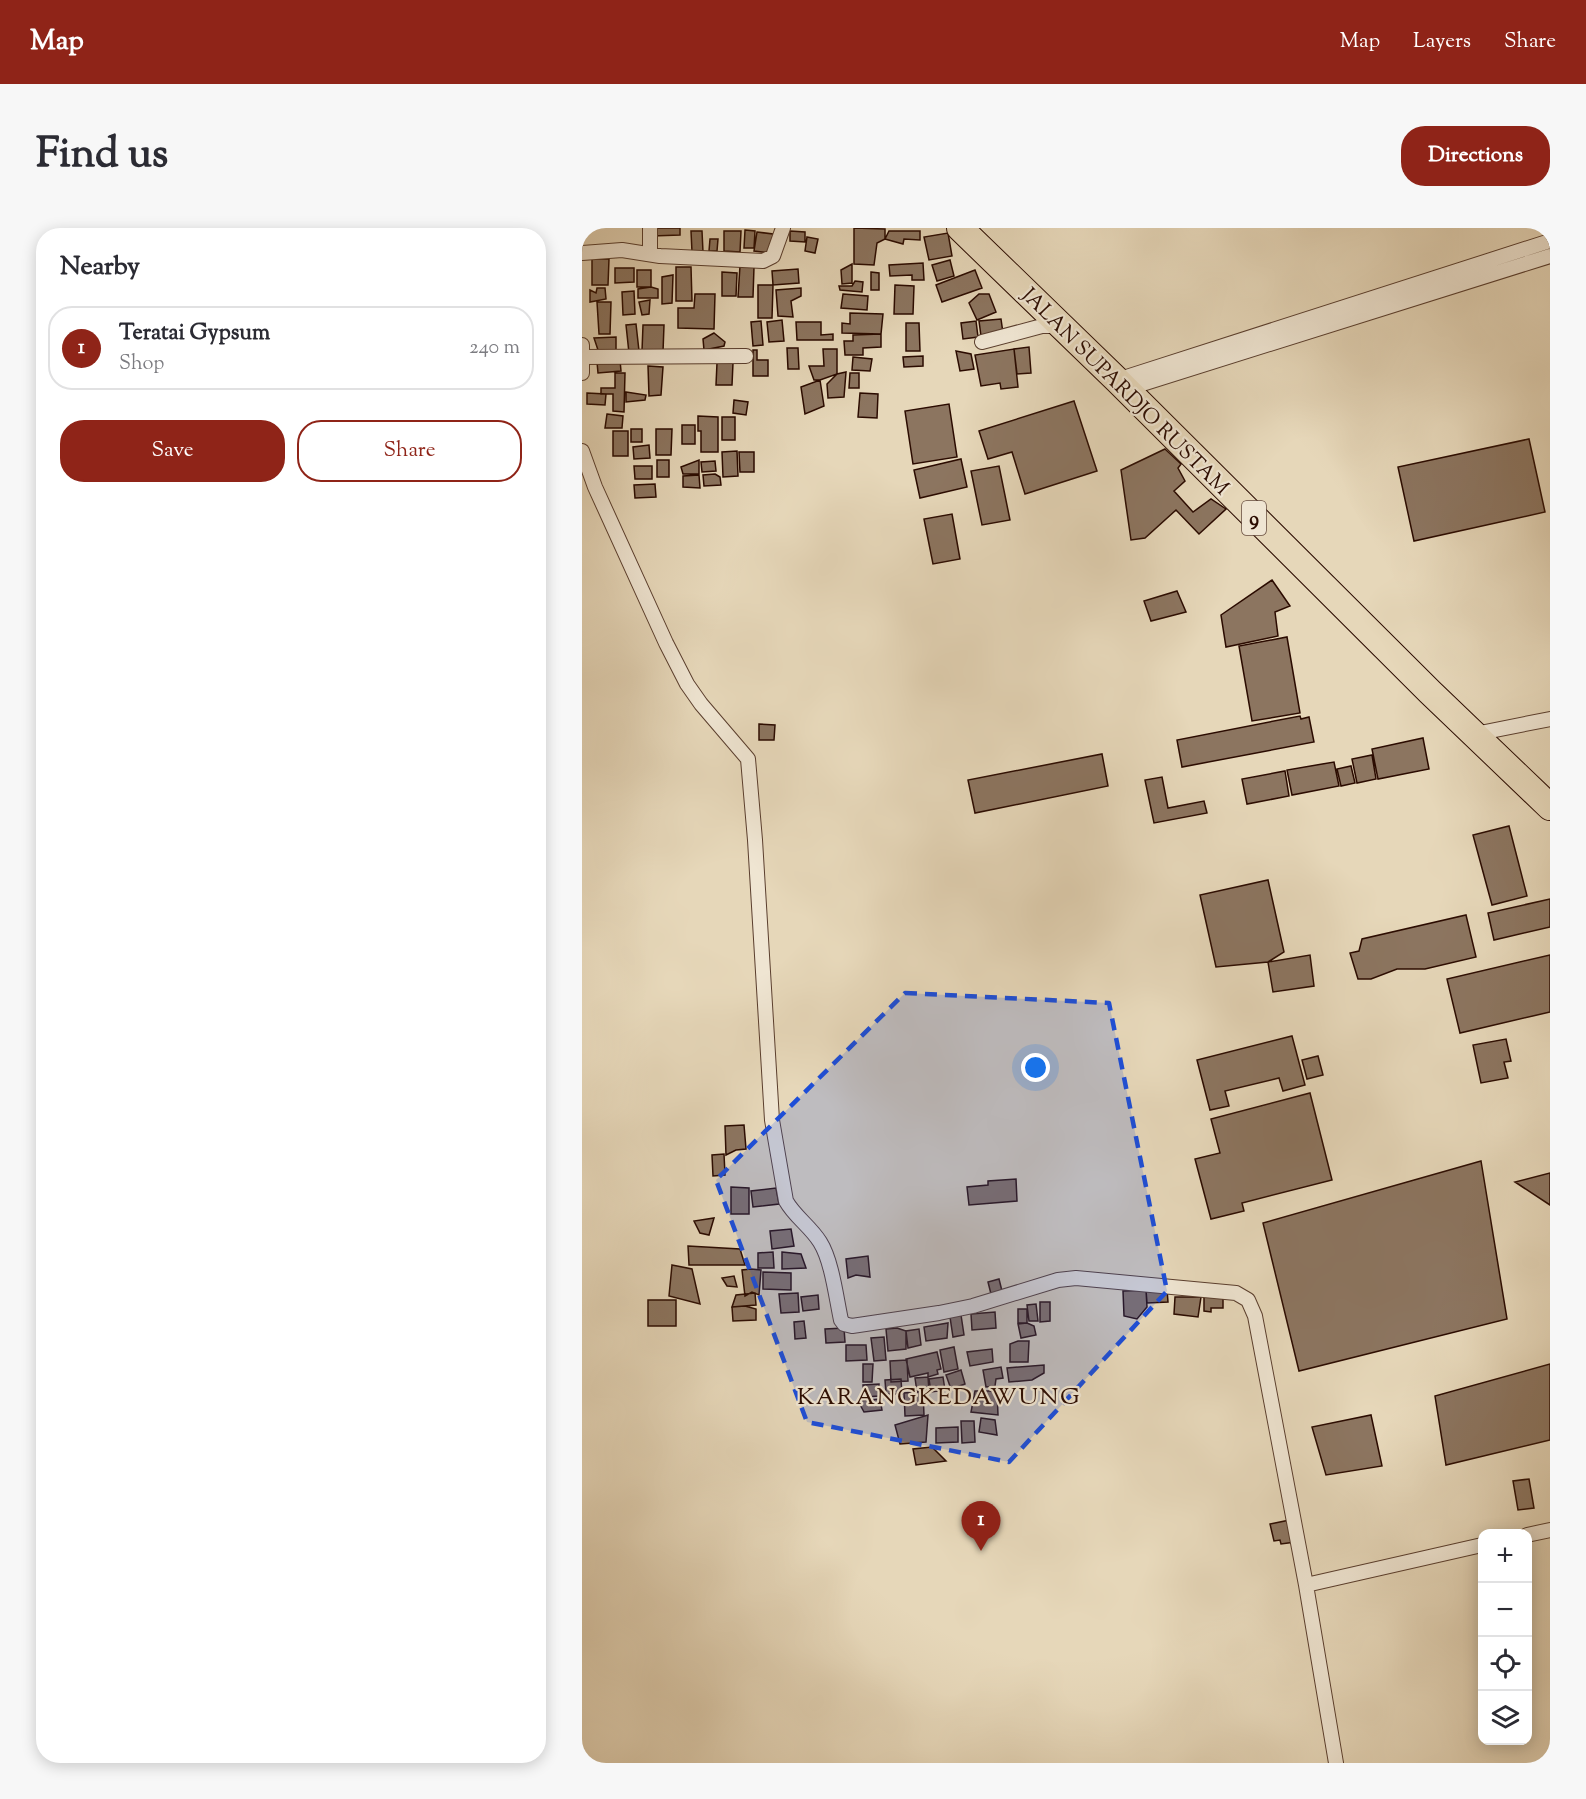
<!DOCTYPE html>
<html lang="en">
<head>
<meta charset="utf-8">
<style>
  body { margin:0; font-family:"Sorts Mill Goudy",serif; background:#f7f7f7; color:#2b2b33 }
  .controls { position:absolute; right:18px; bottom:18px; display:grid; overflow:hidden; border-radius:12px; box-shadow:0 3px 15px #0003 }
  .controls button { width:54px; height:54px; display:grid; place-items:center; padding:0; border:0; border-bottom:2px solid #e1e1e2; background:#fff; color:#2b2b33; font:30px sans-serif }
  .you { position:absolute; left:454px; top:840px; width:21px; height:21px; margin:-15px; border:4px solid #fff; border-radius:50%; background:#1a73e8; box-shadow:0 0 0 9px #1a73e833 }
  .badge { display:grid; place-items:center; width:39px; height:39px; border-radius:50%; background:#8f2418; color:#fff; font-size:20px; font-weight:700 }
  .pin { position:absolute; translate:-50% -50px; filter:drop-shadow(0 2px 3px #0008) }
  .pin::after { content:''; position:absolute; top:32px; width:21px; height:18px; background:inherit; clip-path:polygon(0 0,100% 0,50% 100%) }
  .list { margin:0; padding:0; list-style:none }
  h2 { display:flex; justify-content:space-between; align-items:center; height:78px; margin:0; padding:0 24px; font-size:26px }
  h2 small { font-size:20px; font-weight:400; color:#7c7c81 }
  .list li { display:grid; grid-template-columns:39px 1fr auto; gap:18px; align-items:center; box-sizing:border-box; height:84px; margin:0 12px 12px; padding:0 12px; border:2px solid #e1e1e2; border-radius:24px }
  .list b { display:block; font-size:22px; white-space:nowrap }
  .list p { margin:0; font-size:20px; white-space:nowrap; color:#7c7c81 }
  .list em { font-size:20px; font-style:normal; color:#7c7c81 }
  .actions { display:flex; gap:12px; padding:18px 24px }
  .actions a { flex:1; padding:14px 0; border:2px solid #8f2418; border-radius:24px; text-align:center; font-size:21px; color:#8f2418 }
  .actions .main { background:#8f2418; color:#fff }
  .icon { flex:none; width:33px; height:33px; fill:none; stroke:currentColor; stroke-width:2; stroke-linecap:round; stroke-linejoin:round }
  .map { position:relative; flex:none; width:968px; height:1535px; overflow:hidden; border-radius:24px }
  header { display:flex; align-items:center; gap:36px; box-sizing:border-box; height:84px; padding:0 30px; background:#8f2418; color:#fff }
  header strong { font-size:28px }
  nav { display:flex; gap:33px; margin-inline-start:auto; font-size:21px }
  .intro { display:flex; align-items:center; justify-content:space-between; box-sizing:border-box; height:144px; padding:0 36px }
  h1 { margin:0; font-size:42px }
  .button { padding:15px 27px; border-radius:24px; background:#8f2418; color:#fff; font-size:21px; font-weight:700 }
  main { display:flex; gap:36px; padding:0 36px }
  aside { flex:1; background:#fff; border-radius:24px; box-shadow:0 3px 15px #0003 }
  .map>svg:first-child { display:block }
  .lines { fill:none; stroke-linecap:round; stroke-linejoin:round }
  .stream { stroke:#755c49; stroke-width:4 }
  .building { fill:#8c7560; stroke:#2b0b00; stroke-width:1.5 }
  .street-casing { stroke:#5a3e2e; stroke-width:16 }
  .highway-casing { stroke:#2b0b00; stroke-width:28 }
  .street { stroke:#efe5d2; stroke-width:14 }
  .highway { stroke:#e6d7b9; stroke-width:26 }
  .marked { fill:#1d4ed8; fill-opacity:0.2; stroke:#1d4ed8; stroke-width:4.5; stroke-dasharray:12 8; stroke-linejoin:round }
  .labels { text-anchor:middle; stroke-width:4.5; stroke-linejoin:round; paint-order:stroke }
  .shield { fill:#efe5d2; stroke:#664c3f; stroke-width:1.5 }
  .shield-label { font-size:20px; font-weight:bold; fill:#2b0b00 }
  .street-label { font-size:21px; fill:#2b0b00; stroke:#efe5d2 }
  .quarter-label { font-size:24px; letter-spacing:1.5px; fill:#2b0b00; stroke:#efe5d2 }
</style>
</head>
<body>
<header>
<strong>Map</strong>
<nav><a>Map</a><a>Layers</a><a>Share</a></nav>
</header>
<div class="intro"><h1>Find us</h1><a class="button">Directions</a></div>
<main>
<aside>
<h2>Nearby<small></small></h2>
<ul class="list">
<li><span class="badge">1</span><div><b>Teratai Gypsum</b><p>Shop</p></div><em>240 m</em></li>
</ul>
<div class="actions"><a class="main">Save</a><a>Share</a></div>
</aside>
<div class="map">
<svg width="968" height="1535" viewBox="0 0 968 1535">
  <rect width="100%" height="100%" fill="#e6d7b9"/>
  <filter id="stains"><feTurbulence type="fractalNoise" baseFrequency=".00333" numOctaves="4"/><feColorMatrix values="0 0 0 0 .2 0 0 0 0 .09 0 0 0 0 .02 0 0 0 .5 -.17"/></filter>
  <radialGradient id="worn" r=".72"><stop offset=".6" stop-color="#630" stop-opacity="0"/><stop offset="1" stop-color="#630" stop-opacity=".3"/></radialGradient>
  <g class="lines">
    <path class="stream" d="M960 0 966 9"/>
  </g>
  <path class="building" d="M70 0H98V7L70 8Z
    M272 0 303 1V11L295 15 292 37 272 36Z
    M163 2 173 3 172 20H162Z
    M109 3H120L121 24H110Z
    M142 3H159L158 24 142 23Z
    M208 3 223 4V14L208 13Z
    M307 3H338V12L322 11 321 16 303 11Z
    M175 4 191 6 189 25 172 23Z
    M366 5 370 28 347 32 342 9Z
    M225 9 236 11 233 25 223 23Z
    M128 11H136L135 23H127Z
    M10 31H27L26 57H10Z
    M368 32 372 48 355 53 350 37Z
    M341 35 342 52H330V47L308 48 307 37Z
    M270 36V55L260 56 259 42Z
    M158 38 172 39 171 69H156Z
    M94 39H109L110 73H94Z
    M33 40H52V54L33 55Z
    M216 41 217 55 191 57 190 43Z
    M55 42H69V59H55Z
    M393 42 400 60 360 74 354 57Z
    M140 44 155 45 154 68H140Z
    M289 44 297 45V62H289Z
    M91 47 90 75 80 76V49Z
    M273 53 281 54 280 64 258 62 257 58H270Z
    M176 57H191L190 90H176Z
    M313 57 332 58 331 86H312Z
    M69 59 76 61V70H56V61Z
    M15 60H23L24 71 8 74V62L14 65Z
    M219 60V68L209 73 211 89 196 88 194 62Z
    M52 63 53 86 41 87 40 64Z
    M113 66H133L132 101 96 100V80H112Z
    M261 66 286 68 285 82 259 80Z
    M397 66H407L414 84 395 92 387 75Z
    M68 72 67 86 60 87 57 74Z
    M15 74H29L28 106H17Z
    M268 85 301 86 299 106 260 105V95L268 96Z
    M419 91 421 105 399 108 397 93Z
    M200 92 202 113 187 114 185 94Z
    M179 93 181 117 171 118 169 94Z
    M394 93 396 109 381 111 379 95Z
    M214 94H239V107L251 106V112H215Z
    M324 95H337L338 123H324Z
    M54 96 57 123 47 125 44 97Z
    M61 97H82L81 124 60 123Z
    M132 105 143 114 142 118 122 122 121 111Z
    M299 106V119L281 120V127H263L262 113H271V107Z
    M34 109V123L16 122 12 110Z
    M447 119 449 145 435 146 432 121Z
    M205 120H216L217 141H206Z
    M241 121H255V146L238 152H232L227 138H242Z
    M432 121 436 159 419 161 418 155 399 158 393 127Z
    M171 122H175V132H186V148H171Z
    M374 123 389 126 392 141 378 143Z
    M341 128V138L322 139 321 129Z
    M271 129 290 131 288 143 270 142Z
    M38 132 39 143 16 145 15 134Z
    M135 135H151L150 157H134Z
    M66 138 81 139 79 167 67 168Z
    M264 144 262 169 246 170 245 156 255 146Z
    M33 145H43L42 184 31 183V166H19V160H33Z
    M268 145H277V160H267Z
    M238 152 242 178 223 186 219 159Z
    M44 164 64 167 63 172 44 174Z
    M5 165 24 166 23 177 5 176Z
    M278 165 296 166 295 190 276 189Z
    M152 172 166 174 164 187 151 185Z
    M492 173 515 243 443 266 430 224 406 231 397 203Z
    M367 176 375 229 331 236 323 183Z
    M25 186 41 188 40 200H23Z
    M116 188 136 189V224H119V203H116Z
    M140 189H153V212H140Z
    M100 197H113V216H100Z
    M49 201H60V214H49Z
    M74 201H90L89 227H74Z
    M31 203H46V228H31Z
    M947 211 963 284 832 313 816 239Z
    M67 217 68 230 52 231 51 219Z
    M583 221 599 236 596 240 603 253 592 263 611 284 629 271 644 281 617 306 594 282 563 310 549 312 539 242Z
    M155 223 156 248 141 249 140 224Z
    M157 224H172V244H158Z
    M379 231 385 259 338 270 332 242Z
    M75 232H87V249H75Z
    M117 232V246H101L99 239Z
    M133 233 134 243 120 244 119 234Z
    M52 238H70V251H53Z
    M417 238 428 292 400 297 389 243Z
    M133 246 138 249 139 257 122 258 121 247Z
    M117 247 118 260 101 259V248Z
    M73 256 74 269 53 270 52 257Z
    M370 286 378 331 351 336 342 291Z
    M690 352 708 378 693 384 696 408 644 419 639 387Z
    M595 363 604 384 569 393 562 373Z
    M705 409 718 485 670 493 657 418Z
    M718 488 719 491 727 489 732 514 600 539 595 512Z
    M177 496 193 497 192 512H177Z
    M841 510 847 541 796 551 790 521Z
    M520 526 526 558 393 585 386 552Z
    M790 527 794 551 775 555 770 531Z
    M752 534 757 558 710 567 705 542Z
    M769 538 773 555 759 558 755 541Z
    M703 543 707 568 665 576 660 551Z
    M580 549 586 580 622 573 625 585 572 595 563 552Z
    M927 598 945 668 910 677 891 607Z
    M686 652 702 724 686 734 634 739 618 667Z
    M968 671V699L912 712 906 685Z
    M884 687 894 729 843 741H815L789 751H776L768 725 777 723 780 711Z
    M728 727 732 758 691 764 686 734Z
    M968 727V784L878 805 865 751Z
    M710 808 723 857 701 863 697 850 643 863 647 878 628 882 615 832Z
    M924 811 929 833 922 834 926 850 899 855 891 817Z
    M736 828 741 847 725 851 720 832Z
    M728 865 750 952 660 975 662 983 629 991 613 931 638 925 629 891Z
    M162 897 164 921 154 922 144 927 143 898Z
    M142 926 143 947 131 948 130 927Z
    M899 933 925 1091 717 1143 681 995Z
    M968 945V977L933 954Z
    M434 951 435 973 387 977 385 959 406 957V953Z
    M149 959 167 960V986H149Z
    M194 960 197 976 171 979 169 963Z
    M132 990 127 1007 118 1005 112 993Z
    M209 1001 212 1018 190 1021 188 1003Z
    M106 1018 158 1021 163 1037H107Z
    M191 1024 192 1040H176V1025Z
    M200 1024 219 1026 224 1040 200 1041Z
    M286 1028 288 1049 274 1047 266 1050 264 1031Z
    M90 1037 110 1041 118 1076 87 1068Z
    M169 1041 179 1042 177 1067 170 1064 163 1068 160 1042Z
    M181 1044 209 1045V1062L181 1061Z
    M152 1048 155 1059 145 1058 140 1050Z
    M417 1051 420 1063 409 1066 406 1054Z
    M585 1061 586 1074 565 1075 564 1062Z
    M564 1062 565 1079 555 1091 542 1088 541 1063Z
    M173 1065 174 1077 150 1079 154 1067Z
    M216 1065 217 1084 199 1085 197 1066Z
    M622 1066 641 1067V1080H629V1084L622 1083Z
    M236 1067 237 1081 221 1083 219 1069Z
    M593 1069H619L616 1089 592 1086Z
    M66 1072H94V1098H66Z
    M458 1074H468V1093L458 1094Z
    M454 1076 456 1093H447L445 1077Z
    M163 1078 174 1081V1092L151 1093 150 1079Z
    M436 1081H445V1095H436Z
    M413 1084 414 1100 390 1102 389 1086Z
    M379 1087 382 1107 371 1109 368 1089Z
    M222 1093 224 1110 213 1111 212 1094Z
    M366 1095 365 1110 344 1113 342 1099Z
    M445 1095 452 1098 454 1107 439 1110 436 1096Z
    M262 1100 263 1114 244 1115 243 1101Z
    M315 1100 324 1103V1121L306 1123 304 1101Z
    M337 1101 339 1117 326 1120 324 1103Z
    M302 1109 304 1132 292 1133 289 1110Z
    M436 1113H447L446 1134H428V1116Z
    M264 1117H284L285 1132 264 1133Z
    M372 1119 376 1141 362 1144 358 1122Z
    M410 1121 411 1134 388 1138 385 1124Z
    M355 1124 359 1141 355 1142 356 1146 346 1149V1145L328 1149 324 1131Z
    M325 1132 326 1153 309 1154 308 1133Z
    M281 1136H291L290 1154H281Z
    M968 1136V1212L864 1237 853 1168Z
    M462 1137V1145L450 1152 427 1154 425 1140Z
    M419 1139 421 1150 414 1151 413 1158 404 1159 401 1142Z
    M379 1142 383 1156 369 1161 364 1147Z
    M346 1149 347 1163 335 1164 333 1150Z
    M361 1149 363 1162 349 1164 347 1151Z
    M319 1151 320 1166H304L303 1152Z
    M297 1156V1168L282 1169 281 1157Z
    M393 1163H415L416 1187 389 1184Z
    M335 1164H341L342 1187 323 1188 322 1165Z
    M298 1171 300 1182 282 1184 276 1173Z
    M346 1187 344 1214 318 1216 313 1197Z
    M789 1187 800 1238 744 1247 730 1199Z
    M399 1190 413 1192 415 1207 397 1204Z
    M379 1193H392L393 1214 380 1215Z
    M376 1199V1214L354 1215V1200Z
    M350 1219 364 1233 334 1237 331 1221Z
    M947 1251 952 1280 936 1282 931 1253Z
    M708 1292 713 1314 699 1316 698 1312 692 1313 688 1296Z"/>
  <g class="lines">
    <g class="street-casing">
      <path id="street" d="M68 0V26
        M0 25 40 22 78 28 181 33 191 28 201 0
        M400 114 460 98H477
        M0 117V145
        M1 129 164 128
        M535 152 968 13
        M544 161 968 28
        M0 223 13 259 84 415 105 456 119 476 166 531 173 612 190 892 204 973C213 989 228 998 238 1014 250 1033 254 1069 259 1092L262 1096 270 1098 357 1085 391 1078 476 1052 494 1050 654 1065 666 1072 673 1088 724 1357 754 1535
        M893 506 968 491
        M945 1307 968 1302
        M724 1357 900 1317"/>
    </g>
    <g class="highway-casing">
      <path id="highway" d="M378 0 535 152 848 464 968 579"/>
    </g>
    <use href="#street" class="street"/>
    <use href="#highway" class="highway"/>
  </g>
  <path class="marked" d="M323 765 527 775 585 1063 427 1234 225 1194 134 952Z"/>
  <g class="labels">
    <rect class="shield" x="660" y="273" width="24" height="34" rx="4.5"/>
    <g class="shield-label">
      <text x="672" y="297">9</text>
    </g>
    <g class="street-label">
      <text transform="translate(544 163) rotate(45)" y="7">JALAN SUPARDJO RUSTAM</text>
    </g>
    <g class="quarter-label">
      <text x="357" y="1176">KARANGKEDAWUNG</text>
    </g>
  </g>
  <rect width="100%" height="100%" filter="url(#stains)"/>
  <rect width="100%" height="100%" fill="url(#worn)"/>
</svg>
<div class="controls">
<button>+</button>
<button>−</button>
<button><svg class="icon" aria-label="locate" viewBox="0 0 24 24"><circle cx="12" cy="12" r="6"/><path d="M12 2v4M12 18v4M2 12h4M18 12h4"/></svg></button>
<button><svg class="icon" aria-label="layers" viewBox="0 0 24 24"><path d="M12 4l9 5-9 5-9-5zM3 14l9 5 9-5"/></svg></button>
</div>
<div class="you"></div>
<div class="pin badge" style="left:399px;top:1323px">1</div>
</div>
</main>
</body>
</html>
